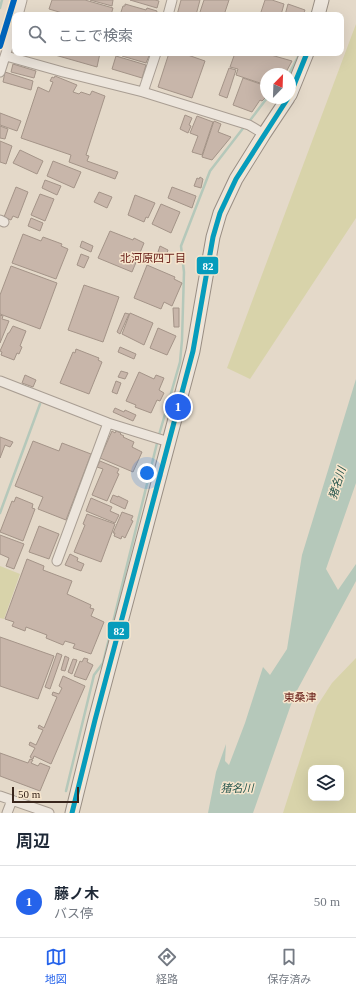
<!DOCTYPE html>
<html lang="ja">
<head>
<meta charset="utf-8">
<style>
  body { margin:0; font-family:"Times New Roman","Noto Sans JP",serif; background:#f6f6f7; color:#1f2937 }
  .controls { position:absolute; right:12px; bottom:12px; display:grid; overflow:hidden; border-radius:8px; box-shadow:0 4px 16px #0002 }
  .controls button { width:36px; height:36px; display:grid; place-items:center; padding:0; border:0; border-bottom:1px solid #e0e1e3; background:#fff; color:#1f2937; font:20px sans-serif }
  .compass { position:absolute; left:260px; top:68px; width:36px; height:36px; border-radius:50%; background:#fff; box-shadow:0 4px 16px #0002; rotate:23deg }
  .scale { position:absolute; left:12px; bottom:10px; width:67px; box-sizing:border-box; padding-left:4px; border:2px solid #38251b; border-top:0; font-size:11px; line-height:14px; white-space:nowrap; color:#38251b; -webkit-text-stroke:3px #f7e6cd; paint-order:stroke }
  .you { position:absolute; left:147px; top:473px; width:14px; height:14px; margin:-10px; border:3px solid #fff; border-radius:50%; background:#1a73e8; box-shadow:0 0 0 6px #1a73e833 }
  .badge { display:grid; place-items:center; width:26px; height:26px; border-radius:50%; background:#2563eb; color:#fff; font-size:13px; font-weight:700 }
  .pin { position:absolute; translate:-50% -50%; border:2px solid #fff; box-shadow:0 1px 4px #0006 }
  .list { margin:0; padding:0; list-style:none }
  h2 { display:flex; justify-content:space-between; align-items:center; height:52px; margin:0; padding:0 16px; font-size:17px }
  h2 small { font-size:13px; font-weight:400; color:#747a83 }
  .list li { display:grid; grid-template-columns:26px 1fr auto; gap:12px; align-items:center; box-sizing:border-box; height:72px; padding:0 16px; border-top:1px solid #e0e1e3 }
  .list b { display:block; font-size:15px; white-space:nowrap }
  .list p { margin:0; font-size:13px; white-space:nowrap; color:#747a83 }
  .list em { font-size:13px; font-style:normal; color:#747a83 }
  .icon { flex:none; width:22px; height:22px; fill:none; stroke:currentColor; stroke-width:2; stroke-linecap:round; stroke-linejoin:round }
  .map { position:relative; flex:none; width:356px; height:813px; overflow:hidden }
  .search { position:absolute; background:#fff; box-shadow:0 4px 16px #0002; left:12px; right:12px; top:12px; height:44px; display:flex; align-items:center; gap:10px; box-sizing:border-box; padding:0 14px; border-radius:8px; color:#747a83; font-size:15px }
  .sheet { height:124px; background:#fff }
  nav { display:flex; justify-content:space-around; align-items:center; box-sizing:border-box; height:56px; border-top:1px solid #e0e1e3; background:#fff; font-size:11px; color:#747a83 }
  nav a { display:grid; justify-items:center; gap:2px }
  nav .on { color:#2563eb }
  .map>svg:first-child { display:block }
  .green { fill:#d8d3aa; fill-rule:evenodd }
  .water { fill:#b5c8ba }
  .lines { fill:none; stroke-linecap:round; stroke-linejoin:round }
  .stream { stroke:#b5c8ba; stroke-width:2.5 }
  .building { fill:#c8b6aa; stroke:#a49488 }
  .street-casing { stroke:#a99e93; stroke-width:11 }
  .secondary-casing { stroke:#998e83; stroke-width:15 }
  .street { stroke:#ece5dc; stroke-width:9 }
  .secondary { stroke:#ece5dc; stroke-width:13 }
  .bus-1-casing { stroke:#f7e6cd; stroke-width:8 }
  .bus-1 { stroke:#069cbc; stroke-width:5 }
  .rail-1-casing { stroke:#f7e6cd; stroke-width:9 }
  .rail-1 { stroke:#0065bd; stroke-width:6 }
  .labels { text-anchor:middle; stroke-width:3; stroke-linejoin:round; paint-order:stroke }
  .neighbourhood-label { font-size:11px; fill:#671d17; stroke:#f7e6cd }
  .water-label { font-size:11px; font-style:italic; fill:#29584f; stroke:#f7e6cd }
  .line-badge { stroke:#f7e6cd; stroke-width:1.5 }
  .badge-label { font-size:11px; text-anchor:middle; font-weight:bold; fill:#fff }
</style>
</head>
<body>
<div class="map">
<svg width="356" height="813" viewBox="0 0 356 813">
  <rect width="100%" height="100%" fill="#e4d9c9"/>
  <path class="green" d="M356 24V218L250 379 227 368Z
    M0 566 20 574 4 619 0 618Z
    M356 658V813H283L317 706 332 683ZM311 768H341V798H311Z"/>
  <path class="water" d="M356 379V483L326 569 338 590 356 564V581L294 696 253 813H208L216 772 226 744 225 761 229 765 245 723 263 667 270 675 287 649 302 555Z"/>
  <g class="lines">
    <path class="stream" d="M0 8 2 0
      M311 15 312 12
      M289 74 300 53
      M248 123 267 98
      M0 513 40 404
      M66 791 94 675 103 663 159 435 180 362 182 340 184 272 181 246 210 171 244 127"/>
  </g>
  <path class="building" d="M52 0H85L113 8 111 15H69L49 9Z
    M90 0H113L112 6Z
    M130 0H155L159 1 157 8Z
    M181 0H200L196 15H177Z
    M204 0H229L224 15H199Z
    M265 0H272L284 4 281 15H260Z
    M125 4 146 10 147 8 157 11 156 15H120L123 6H125Z
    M288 4 305 10 303 15H285Z
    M48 53H100L97 67Z
    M123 53H144L149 56 146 63 122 56Z
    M169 53H182L205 61 192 98 158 87Z
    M235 53H264L292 61 285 74H266V85L236 75 238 69 230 67Z
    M116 56 146 65 142 78 112 69Z
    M13 64 36 71 34 78 11 72Z
    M229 68 236 70 227 98 219 95Z
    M5 72 33 81 31 90 3 82Z
    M55 76 77 85 73 92 79 94 81 92 90 95 92 91 105 96 86 155 89 156 87 161 118 172 115 179 69 162 71 155 21 138 38 87 49 92 53 82 50 81 52 77 54 78Z
    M243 78 266 86V97L262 101 260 100 252 112 233 105Z
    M0 113 21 121 17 131 0 125Z
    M185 115 192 118 189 125 191 126 188 133 180 129Z
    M197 116 213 122 202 155 192 152 198 136 190 133Z
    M214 121 221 124 218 132 231 137 212 160 202 157Z
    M0 126 8 129 5 139 0 138Z
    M0 141 12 146 6 164 0 162Z
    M20 150 43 161 37 174 13 163Z
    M53 161 81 172 74 188 47 176Z
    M200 177 203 179 201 188 194 186 197 178 199 179Z
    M45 180 61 186 57 195 42 188Z
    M16 187 28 192 18 218 13 216 11 220 4 217Z
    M172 187 196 196 192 208 168 198Z
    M99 192 112 197 107 208 94 202Z
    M40 194 54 199 45 221 31 215Z
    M135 195 155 203 148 218 146 217 144 222 128 215Z
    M161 204 180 212 171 233 152 224Z
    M31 218 43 223 40 231 28 226Z
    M110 231 133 240 134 238 144 243 132 272 98 258Z
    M23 234 41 241 43 237 62 244 61 246 68 249 56 279 12 263Z
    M82 241 93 246 91 252 80 247Z
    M160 246 168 250 166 256 158 252Z
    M81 254 89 257 84 268 77 265Z
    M147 265 175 277 174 279 182 283 172 306 164 302 161 309 134 298Z
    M11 266 57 283 40 329 0 314V295Z
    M84 285 119 297 103 342 68 330Z
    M173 308H179V327H174Z
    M125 313 129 314 120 334 117 332Z
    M130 313 153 323 144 345 122 334Z
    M0 315 3 316 2 319 9 321 0 343Z
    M13 326 26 331 20 346 22 347 19 354 17 353 14 360 1 355 2 352 0 351 8 333H9Z
    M158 328 176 336 167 355 150 348Z
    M120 347 136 354 134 359 118 352Z
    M76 349 99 358 98 360 102 362 89 394 60 383 73 352 75 353Z
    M121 371 128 373 125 379 118 377Z
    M139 372 154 379 156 375 164 378 159 390 164 393 160 401 157 400 151 413 135 407 136 405 126 401Z
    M25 375 36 380 33 387 22 383Z
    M116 381 121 383 117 394 112 392Z
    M115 408 124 412 125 410 136 415 133 421 113 412Z
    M112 431 115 433 116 431 121 433 120 434 124 436 123 437 134 442 132 447 142 452 133 472 100 458Z
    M0 437 13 442 10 447 5 445 0 458Z
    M33 441 59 451 62 443 91 454 66 520 38 509 43 497 15 486Z
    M100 461 119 469 117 473 119 474 107 501 92 495 103 469 97 467Z
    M113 495 118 497V496L128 501 125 509 110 502Z
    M16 497 33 504 32 508 35 509 23 541 0 532 12 501 14 502Z
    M91 498 112 507 110 511 119 515 115 523 86 511Z
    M122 512 133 516 131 520 133 521 125 538 122 536 121 539 114 536 115 533H113Z
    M87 514 115 524 101 562 74 552 85 525 83 524Z
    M39 526 59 534 49 559 29 552Z
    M0 535 24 544 14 569 6 566 9 558 0 554Z
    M70 554 78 558 77 561 84 564 81 571 65 565Z
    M27 559 44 566 43 570 72 581 67 594 91 605 90 608 94 609 91 616 104 622 91 654 73 648 75 644 65 641 63 645 46 638 47 635 26 627 25 631 12 626 14 622 5 619Z
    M0 637 54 656 38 699 0 686Z
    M57 653 62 655 50 689 45 687Z
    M65 656 69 658 65 671 61 670Z
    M84 658 88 659 87 662 93 665 86 680 74 676 80 661 82 662Z
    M73 659 77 660 72 674 68 672Z
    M63 676 85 686 51 764 34 756 33 759 30 757 35 748 29 745 30 742 36 745 43 730 38 728 39 725 44 728 57 697 52 695 53 692 59 694 62 688 59 686Z
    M0 753 28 763 30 759 33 760 31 763 38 766 40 763 50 767 40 791 0 776Z"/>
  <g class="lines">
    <g class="street-casing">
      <path id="street" d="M18 15 22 0
        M168 15 172 0
        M6 56 63 72 143 92 249 125 264 134
        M0 72 15 25
        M143 92 156 53
        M0 220 4 222
        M0 381 108 423 169 442
        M57 561 108 423
        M0 796 49 813
        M7 813 12 800"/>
    </g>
    <g class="secondary-casing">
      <path id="secondary" d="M318 15 322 0
        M290 95 307 53
        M72 813 95 720 193 351 213 237 220 213 236 179 264 134 288 98"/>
    </g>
    <use href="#street" class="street"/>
    <use href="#secondary" class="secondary"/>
    <g class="bus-1-casing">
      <path id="bus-1" d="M290 95 307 53
        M72 813 95 720 193 351 213 237 220 213 236 179 288 98"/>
    </g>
    <use href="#bus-1" class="bus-1"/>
    <g class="rail-1-casing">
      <path id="rail-1" d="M0 46 14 0"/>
    </g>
    <use href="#rail-1" class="rail-1"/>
  </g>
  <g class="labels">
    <g class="neighbourhood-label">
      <text x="153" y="262">北河原四丁目</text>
      <text x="300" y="701">東桑津</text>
    </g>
    <g class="water-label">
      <text transform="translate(337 483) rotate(-73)" y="4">猪名川</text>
      <text x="237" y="792">猪名川</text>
    </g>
  </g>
  <g class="line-badge">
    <rect x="196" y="256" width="23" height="19" rx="4" fill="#069cbc"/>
    <rect x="107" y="621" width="23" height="19" rx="4" fill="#069cbc"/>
  </g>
  <g class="badge-label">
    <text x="208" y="270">82</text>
    <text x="119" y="635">82</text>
  </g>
</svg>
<div class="controls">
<button><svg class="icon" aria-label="layers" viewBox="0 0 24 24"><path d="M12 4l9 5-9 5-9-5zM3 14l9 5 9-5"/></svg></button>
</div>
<svg class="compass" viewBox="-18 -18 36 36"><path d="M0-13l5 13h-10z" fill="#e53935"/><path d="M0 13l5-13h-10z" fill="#747a83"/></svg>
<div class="scale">50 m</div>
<div class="you"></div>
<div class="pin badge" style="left:178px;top:407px">1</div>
<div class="search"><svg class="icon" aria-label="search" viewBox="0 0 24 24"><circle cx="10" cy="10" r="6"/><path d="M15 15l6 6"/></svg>ここで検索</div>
</div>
<section class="sheet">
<h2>周辺<small></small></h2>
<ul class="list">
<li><span class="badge">1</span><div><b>藤ノ木</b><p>バス停</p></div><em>50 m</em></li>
</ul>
</section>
<nav>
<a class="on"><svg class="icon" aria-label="map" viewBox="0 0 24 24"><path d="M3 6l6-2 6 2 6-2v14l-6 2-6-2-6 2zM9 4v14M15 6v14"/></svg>地図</a>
<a><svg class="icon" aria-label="directions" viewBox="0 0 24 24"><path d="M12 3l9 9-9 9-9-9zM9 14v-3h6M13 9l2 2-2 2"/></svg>経路</a>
<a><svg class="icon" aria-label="saved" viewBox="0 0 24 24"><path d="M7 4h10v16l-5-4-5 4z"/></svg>保存済み</a>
</nav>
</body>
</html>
